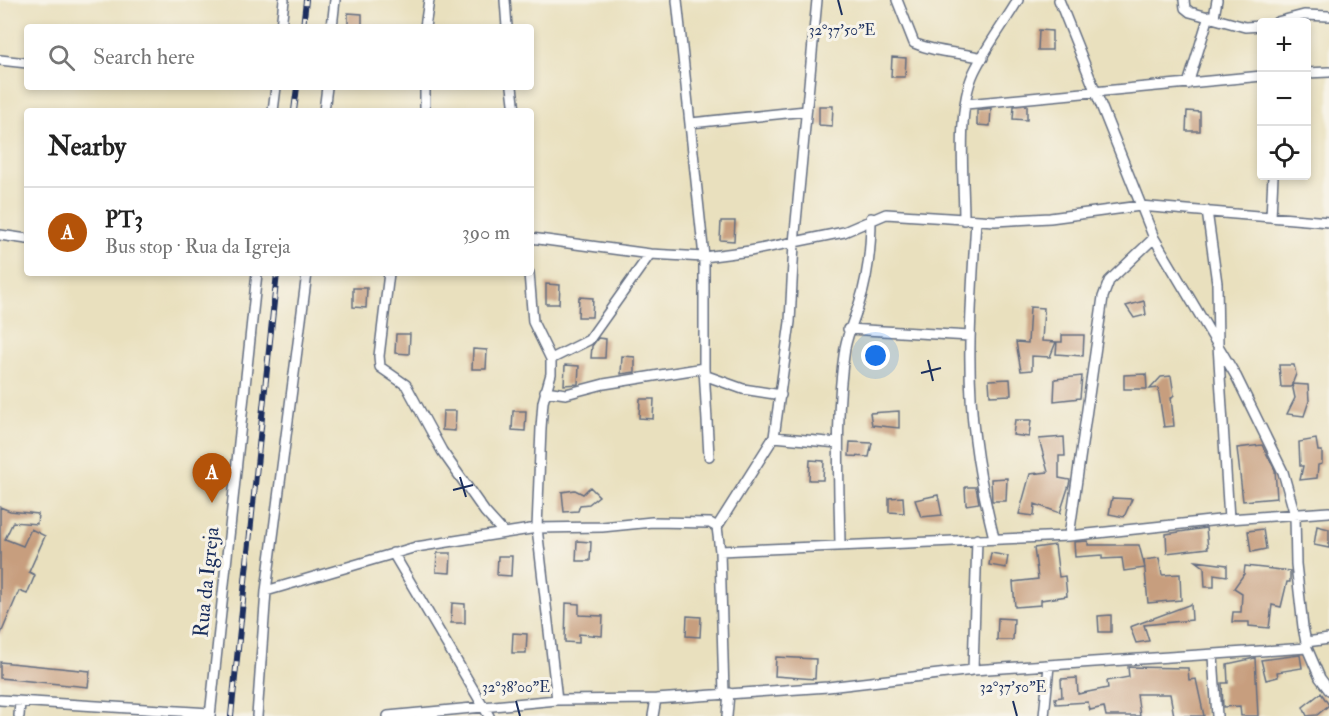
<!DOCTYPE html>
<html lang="en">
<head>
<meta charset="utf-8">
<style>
  body { margin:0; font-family:"IM FELL Double Pica",serif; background:#f2f2f2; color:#222 }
  .controls { position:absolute; right:18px; top:18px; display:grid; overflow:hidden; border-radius:6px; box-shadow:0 3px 9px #0003 }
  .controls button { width:54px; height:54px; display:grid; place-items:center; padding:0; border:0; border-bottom:2px solid #e0e0e0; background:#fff; color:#222; font:30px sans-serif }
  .you { position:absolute; left:876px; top:356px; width:21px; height:21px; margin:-15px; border:4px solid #fff; border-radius:50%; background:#1a73e8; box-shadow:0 0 0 9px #1a73e833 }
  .badge { display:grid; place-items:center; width:39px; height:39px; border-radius:50%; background:#b45309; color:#fff; font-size:20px; font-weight:700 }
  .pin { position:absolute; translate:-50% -50px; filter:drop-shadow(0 2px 3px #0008) }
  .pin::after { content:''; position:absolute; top:32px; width:21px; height:18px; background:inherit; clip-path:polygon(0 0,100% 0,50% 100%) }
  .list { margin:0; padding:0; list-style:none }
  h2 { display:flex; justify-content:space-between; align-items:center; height:78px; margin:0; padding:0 24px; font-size:26px }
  h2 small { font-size:20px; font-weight:400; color:#767676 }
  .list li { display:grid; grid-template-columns:39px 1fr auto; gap:18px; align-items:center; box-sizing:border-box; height:90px; padding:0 24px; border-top:2px solid #e0e0e0 }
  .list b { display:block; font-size:22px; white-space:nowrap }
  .list p { margin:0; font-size:20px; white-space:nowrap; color:#767676 }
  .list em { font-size:20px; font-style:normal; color:#767676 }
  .icon { flex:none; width:33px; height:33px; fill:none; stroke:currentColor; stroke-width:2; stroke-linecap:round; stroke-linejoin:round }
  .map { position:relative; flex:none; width:1329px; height:716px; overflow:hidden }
  .search { position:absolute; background:#fff; box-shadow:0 3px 9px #0003; left:24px; top:24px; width:510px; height:66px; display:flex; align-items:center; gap:15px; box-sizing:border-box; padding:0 21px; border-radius:6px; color:#767676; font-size:22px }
  .panel { position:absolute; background:#fff; box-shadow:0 3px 9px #0003; left:24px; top:108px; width:510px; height:168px; border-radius:6px }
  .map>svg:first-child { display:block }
  .building { fill:#c79e7e }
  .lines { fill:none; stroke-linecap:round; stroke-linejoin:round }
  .minor-casing { stroke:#636d80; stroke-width:12 }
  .minor { stroke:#fff; stroke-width:9 }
  .rail-casing { stroke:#1b2f5e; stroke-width:6 }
  .rail { stroke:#f7f3e8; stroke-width:4; stroke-dasharray:11; stroke-linecap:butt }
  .ticks { fill:none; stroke:#1b2f5e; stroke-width:2 }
  .labels { text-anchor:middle; stroke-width:6; stroke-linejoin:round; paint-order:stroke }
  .street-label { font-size:21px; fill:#1b2f5e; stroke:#f7f3e8 }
  .ticks-label { font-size:15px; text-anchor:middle; fill:#1b2f5e; stroke:#f7f3e8; stroke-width:6; stroke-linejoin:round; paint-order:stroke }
</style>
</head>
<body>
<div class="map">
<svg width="1329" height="716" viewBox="0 0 1329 716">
  <rect width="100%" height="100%" fill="#f7f3e8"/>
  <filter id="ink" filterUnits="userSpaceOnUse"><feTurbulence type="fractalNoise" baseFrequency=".0167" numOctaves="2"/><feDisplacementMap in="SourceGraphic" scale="12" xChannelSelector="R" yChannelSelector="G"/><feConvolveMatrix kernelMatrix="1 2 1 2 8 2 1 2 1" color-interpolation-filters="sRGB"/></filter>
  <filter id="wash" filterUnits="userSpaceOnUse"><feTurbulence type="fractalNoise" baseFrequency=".008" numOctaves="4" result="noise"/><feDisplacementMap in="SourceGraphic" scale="24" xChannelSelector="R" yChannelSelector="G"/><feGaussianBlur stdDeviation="1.35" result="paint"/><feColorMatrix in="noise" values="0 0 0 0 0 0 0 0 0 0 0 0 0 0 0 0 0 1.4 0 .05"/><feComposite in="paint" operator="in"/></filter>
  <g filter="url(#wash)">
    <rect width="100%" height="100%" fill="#e9e0be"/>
    <g id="blocks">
      <path class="building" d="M348 13 362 14V27H348Z
        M1039 30 1052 31V50H1038Z
        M892 57 906 58 905 77H891Z
        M1027 105V120L1013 119 1014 106Z
        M819 106H833L832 126 819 125Z
        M991 108 990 126 977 125V110Z
        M1187 111 1200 112V131H1186Z
        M721 221H735L734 241 720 240Z
        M546 284 560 285 559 304H546Z
        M353 288H367L366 308 353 307Z
        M579 297 593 298 592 317H578Z
        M1144 301 1146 315 1134 318 1126 306Z
        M1030 307 1044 308 1042 341 1056 342 1050 357 1032 356V370L1021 371 1016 342 1028 343Z
        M396 334H410L409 354 395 353Z
        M1062 335H1084L1083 356 1056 354 1057 342H1062Z
        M598 338 606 339 605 358H591L592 346Z
        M473 349 487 350 486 369H472Z
        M622 356 635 357V372L621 374Z
        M565 365 579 366 578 384 564 385Z
        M1279 365H1294L1296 374 1291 387H1281Z
        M1146 374 1147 389H1124V375Z
        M1082 376 1080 398 1054 401 1055 379Z
        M1171 376 1174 395 1171 398 1174 426 1164 427 1158 388 1150 389 1161 377Z
        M1010 379 1011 395 990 396 989 380Z
        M1292 384 1308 385 1309 401 1304 416 1287 414 1295 398Z
        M640 399H654L653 419 639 418Z
        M443 411H456L455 431 442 430Z
        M513 411H526L525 431 512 430Z
        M899 411V428L872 425 870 413Z
        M1015 420H1031L1029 437 1013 435Z
        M1064 437 1065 456H1059V478L1070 480 1069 485 1060 513 1035 504 1034 516 1019 514 1030 474 1048 472 1039 439Z
        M1316 439 1318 451H1322V464L1318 465 1317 478 1300 480 1303 466H1300L1299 442Z
        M850 442 872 443 869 457 849 456Z
        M1262 445 1275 470 1277 498 1243 501 1237 448Z
        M810 460 824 461 823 480H809Z
        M1007 478 1006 501H992L991 479Z
        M590 487 599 496 589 504 580 505 578 511 564 512 562 492 575 490 583 494Z
        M965 487H976L979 503 966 505Z
        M938 495 942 515 921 517 915 500Z
        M903 497 904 513 889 512V498Z
        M1112 498 1132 499 1124 517 1109 514Z
        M0 507 10 511 38 514 37 524 13 522 5 539 23 546 31 529 45 536 29 572 35 575 27 594 19 591 0 636Z
        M1317 526 1329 529V548L1314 545Z
        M1206 528 1208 548 1167 553 1166 534Z
        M1263 529 1266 549 1251 552 1248 531Z
        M577 541 591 542 590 561H576Z
        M1088 541V545H1139L1145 568 1124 571 1122 558 1102 559V555L1075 557 1074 542Z
        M1055 545 1059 577 1065 576 1067 596 1041 600V605L1015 607 1013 582 1038 579 1034 548Z
        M437 553H451L450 573 436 572Z
        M991 553 1008 556 1006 568 989 565Z
        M498 556H512L511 576 497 575Z
        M1159 558 1162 575 1180 574 1181 600 1148 603 1144 560Z
        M1196 561 1227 565V576L1214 574V587H1205L1204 567Z
        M1245 566 1290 571V582H1287L1281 607 1272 605 1269 628 1249 626V622H1232L1233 612H1241L1242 593 1234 588 1244 574Z
        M452 603 465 604V623H451Z
        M566 603 579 604V615L603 616 602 636 579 634V643L565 642Z
        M1191 604 1192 620 1144 625 1149 641 1136 643 1130 627Z
        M1111 615V632H1099L1098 616Z
        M687 616 701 617 700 637 686 636Z
        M998 618 1014 619 1013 640H997Z
        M513 633 527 634 526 653H512Z
        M1300 655 1302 668 1277 672 1278 677 1266 680 1261 660Z
        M776 657 816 659 815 679 775 676Z
        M1255 658 1258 716H1241L1240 706 1223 707 1222 683H1228L1227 664Z
        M0 662 90 671 88 687 0 678Z
        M1128 667 1188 668 1189 680 1196 679 1204 716H1174L1170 694H1137L1140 716H1106L1104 707 1090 710 1088 702 1056 704 1055 698 1062 697 1061 679 1077 678 1078 694 1108 688 1107 681 1129 677Z
        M1321 693 1329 705 1317 715 1307 716 1303 707Z"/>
    </g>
  </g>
  <g filter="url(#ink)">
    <use href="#blocks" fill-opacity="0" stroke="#636d80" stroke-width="1.5"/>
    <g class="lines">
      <g class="minor-casing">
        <path id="minor" d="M505 0 507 27
          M677 0 704 257V368L709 456
          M897 0 914 43C936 53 960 52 983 58
          M1059 0 1154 238 1236 376 1283 472 1295 515 1296 564 1303 627 1307 648 1320 678 1329 690
          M1184 0 1185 8 1190 12 1245 27 1262 26
          M1214 17 1217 0
          M1277 22 1304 15 1329 16
          M281 27 284 0
          M332 27 335 0
          M425 27 429 0
          M0 60 27 63
          M1306 73 1329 72
          M1188 84 1209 16
          M425 87V111
          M512 87 515 111
          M966 104 1262 76
          M273 111 276 87
          M324 111 327 87
          M691 123 806 111
          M1207 211 1217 283 1218 345 1229 519
          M1271 217 1273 176
          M964 220C964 177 956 110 974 72 986 47 1004 24 1018 0
          M976 220C972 293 965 367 975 440 979 473 986 506 994 538
          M0 235 27 239
          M531 238 650 254 704 257 750 251 844 232 886 214 995 221 1050 218 1140 206 1329 222
          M389 273 379 356 380 367 406 385 442 451 485 512 504 533
          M529 273 533 322 551 359V374L543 402 541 428 537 528 557 700
          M848 329 970 336
          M551 359 589 340 650 254
          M704 375 743 389 781 395
          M545 391 566 394 604 384 704 368
          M774 437 838 443
          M717 527 774 437 790 322 794 243 817 0
          M1069 536 1103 297 1109 281 1154 238
          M840 545C839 480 835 413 845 348 848 332 854 320 859 304 868 277 871 247 871 218
          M720 551 724 694
          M393 553 489 716
          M266 591 416 547 537 528 602 527 652 522 710 523 717 527 720 551 1069 536 1229 519 1329 512
          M1306 642 1329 639
          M1213 656 1217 716
          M973 670 977 539
          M0 700 210 713
          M19 716 20 702
          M210 716 257 273
          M257 716 266 591 307 273
          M388 716 557 700 656 699 828 687 973 670 1307 648
          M653 716 656 699
          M727 716 729 693
          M1044 716 1049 666"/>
      </g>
      <use href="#minor" class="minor"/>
      <g class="rail-casing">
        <path id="rail" d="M303 27 306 0
          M294 111 297 87
          M231 716 277 273"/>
      </g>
      <use href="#rail" class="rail"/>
    </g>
  </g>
  <path class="ticks" d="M838 0 842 15M928 360 933 381M921 373 941 368M460 477 466 497M453 490 473 485M516 701 520 716M1013 701 1017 716"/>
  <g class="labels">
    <g class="street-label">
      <text transform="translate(206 582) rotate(-84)" y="7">Rua da Igreja</text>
    </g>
  </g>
  <g class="ticks-label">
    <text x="842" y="35">32°37'50"E</text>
    <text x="516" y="692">32°38'00"E</text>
    <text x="1013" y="692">32°37'50"E</text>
  </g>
</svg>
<div class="controls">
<button>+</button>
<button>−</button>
<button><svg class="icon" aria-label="locate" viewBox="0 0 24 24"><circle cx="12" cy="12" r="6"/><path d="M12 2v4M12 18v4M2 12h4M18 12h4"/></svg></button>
</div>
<div class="you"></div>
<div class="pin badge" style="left:212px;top:503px">A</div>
<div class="search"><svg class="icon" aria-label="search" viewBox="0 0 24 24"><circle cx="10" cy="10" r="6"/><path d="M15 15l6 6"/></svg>Search here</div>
<section class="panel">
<h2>Nearby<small></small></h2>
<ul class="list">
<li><span class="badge">A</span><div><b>PT3</b><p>Bus stop · Rua da Igreja</p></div><em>390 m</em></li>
</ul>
</section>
</div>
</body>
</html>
